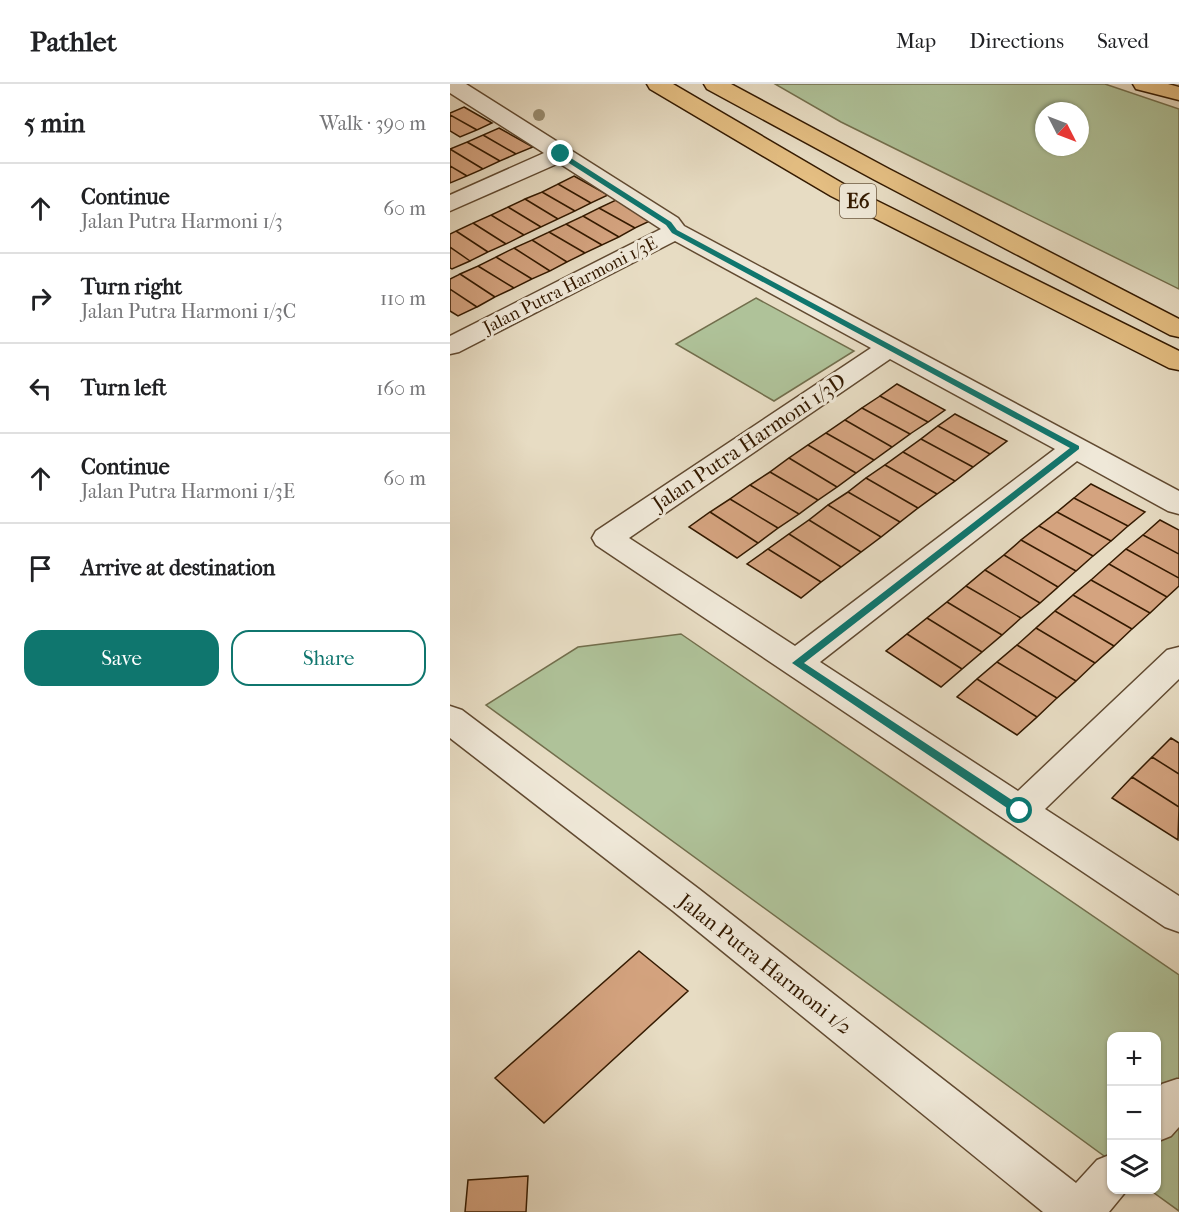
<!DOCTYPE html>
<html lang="en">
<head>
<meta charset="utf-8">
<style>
  body { margin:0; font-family:"IM FELL French Canon",serif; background:#f2f2f2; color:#202124 }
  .controls { position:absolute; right:18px; bottom:18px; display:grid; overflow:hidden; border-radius:12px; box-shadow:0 2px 4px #0004 }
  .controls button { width:54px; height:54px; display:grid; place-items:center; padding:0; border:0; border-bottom:2px solid #e0e0e0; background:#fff; color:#202124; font:30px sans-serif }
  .compass { position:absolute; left:585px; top:18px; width:54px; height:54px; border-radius:50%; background:#fff; box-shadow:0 2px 4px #0004; rotate:132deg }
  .stop { position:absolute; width:18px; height:18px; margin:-14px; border:4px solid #0f766e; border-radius:50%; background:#fff }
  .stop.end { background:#0f766e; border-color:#fff; box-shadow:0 2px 6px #0008 }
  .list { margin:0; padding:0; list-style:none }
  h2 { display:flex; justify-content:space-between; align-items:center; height:78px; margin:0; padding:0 24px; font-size:26px }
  h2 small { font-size:20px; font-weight:400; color:#757577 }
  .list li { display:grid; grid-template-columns:39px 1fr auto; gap:18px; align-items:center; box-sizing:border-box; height:90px; padding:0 24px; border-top:2px solid #e0e0e0 }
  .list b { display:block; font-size:22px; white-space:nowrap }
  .list p { margin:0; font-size:20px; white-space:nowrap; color:#757577 }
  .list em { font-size:20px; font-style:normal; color:#757577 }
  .actions { display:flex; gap:12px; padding:18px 24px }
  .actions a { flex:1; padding:14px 0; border:2px solid #0f766e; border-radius:18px; text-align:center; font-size:21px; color:#0f766e }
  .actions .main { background:#0f766e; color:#fff }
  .icon { flex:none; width:33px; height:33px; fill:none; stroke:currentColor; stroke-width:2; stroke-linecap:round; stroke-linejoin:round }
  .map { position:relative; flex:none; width:729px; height:1128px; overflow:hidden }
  header { display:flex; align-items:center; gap:36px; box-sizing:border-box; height:84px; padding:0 30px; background:#fff; border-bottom:2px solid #e0e0e0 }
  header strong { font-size:28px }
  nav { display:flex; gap:33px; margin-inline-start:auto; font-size:21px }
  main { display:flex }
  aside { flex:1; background:#fff }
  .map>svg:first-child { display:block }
  .green { fill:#afc299; stroke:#726e4c; stroke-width:1.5; fill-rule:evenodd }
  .building { fill:#d4a37f; stroke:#341a00; stroke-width:1.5 }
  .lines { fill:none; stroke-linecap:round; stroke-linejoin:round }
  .minor-casing { stroke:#614a31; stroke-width:3 }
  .major-casing { stroke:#341a00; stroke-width:3 }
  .highway-casing { stroke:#341a00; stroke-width:3 }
  .minor { fill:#efe8d8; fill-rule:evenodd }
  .major { fill:#e4be82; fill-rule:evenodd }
  .highway { fill:#e4be82; fill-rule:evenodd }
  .tree { fill:#998d71 }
  .route { fill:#0f766e }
  .labels { text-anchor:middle; stroke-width:6; stroke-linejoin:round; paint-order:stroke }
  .far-street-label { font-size:18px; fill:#341a00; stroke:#efe8d8 }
  .shield { fill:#efe8d8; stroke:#6c5841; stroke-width:1.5 }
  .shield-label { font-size:20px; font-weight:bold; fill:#341a00 }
  .street-label { font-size:21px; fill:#341a00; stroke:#efe8d8 }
</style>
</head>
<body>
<header>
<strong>Pathlet</strong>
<nav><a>Map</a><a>Directions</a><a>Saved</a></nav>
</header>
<main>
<aside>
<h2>5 min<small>Walk · 390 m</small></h2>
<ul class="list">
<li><svg class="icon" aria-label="ahead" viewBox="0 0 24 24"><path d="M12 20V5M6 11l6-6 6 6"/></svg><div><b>Continue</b><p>Jalan Putra Harmoni 1/3</p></div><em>60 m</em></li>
<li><svg class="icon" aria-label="right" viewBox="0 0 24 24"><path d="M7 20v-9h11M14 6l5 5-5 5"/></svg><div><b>Turn right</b><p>Jalan Putra Harmoni 1/3C</p></div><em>110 m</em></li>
<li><svg class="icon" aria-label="left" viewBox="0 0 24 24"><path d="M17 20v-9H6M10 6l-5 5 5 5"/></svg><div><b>Turn left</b></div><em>160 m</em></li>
<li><svg class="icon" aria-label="ahead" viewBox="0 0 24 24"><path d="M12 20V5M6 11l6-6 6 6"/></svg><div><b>Continue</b><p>Jalan Putra Harmoni 1/3E</p></div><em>60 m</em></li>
<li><svg class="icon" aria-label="arrive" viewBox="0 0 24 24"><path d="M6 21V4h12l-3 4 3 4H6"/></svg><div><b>Arrive at destination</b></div></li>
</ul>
<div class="actions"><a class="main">Save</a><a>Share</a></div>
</aside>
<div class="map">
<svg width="729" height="1128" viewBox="0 0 729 1128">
  <rect width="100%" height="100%" fill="#e7dcc3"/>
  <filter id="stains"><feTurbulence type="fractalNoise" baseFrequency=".00333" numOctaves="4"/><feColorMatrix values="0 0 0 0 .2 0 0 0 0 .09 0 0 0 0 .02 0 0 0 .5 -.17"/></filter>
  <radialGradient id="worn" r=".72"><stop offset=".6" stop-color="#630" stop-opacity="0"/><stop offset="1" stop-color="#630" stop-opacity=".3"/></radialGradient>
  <path class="green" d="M325 0H655L729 25V205L391 38ZM594 27H630V63H594Z
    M306 214 404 267 324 317 226 260Z
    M231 550 729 891V1127L700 1106H706V952H662L661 1077 36 621 128 563Z"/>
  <path class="building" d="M14 23 42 39 27 46 0 31V29Z
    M0 31 27 46 10 53 0 47Z
    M49 44 83 63 66 70 33 51Z
    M33 51 66 70 50 77 17 58Z
    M17 58 50 77 33 85 0 65Z
    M0 65 33 85 17 92 0 82Z
    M0 82 17 92 0 99Z
    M124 92 158 111 141 119 108 100Z
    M108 100 141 119 125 127 92 108Z
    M92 108 125 127 108 135 75 115Z
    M75 115 108 135 91 143 58 123Z
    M166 116 202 136 185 144 149 124Z
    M58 123 91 143 74 151 41 131Z
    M149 124 185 144 169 153 133 132Z
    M41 131 74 151 56 160 23 139Z
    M133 132 169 153 152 161 116 140Z
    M23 139 56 160 38 168 6 147Z
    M116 140 152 161 135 169 99 148Z
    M6 147 38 168 20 177 0 163V150Z
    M99 148 135 169 117 178 82 156Z
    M82 156 117 178 100 187 64 164Z
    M0 163 20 177 2 185 0 184Z
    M64 164 100 187 82 195 46 173Z
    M46 173 82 195 64 204 28 182Z
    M28 182 64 204 45 213 10 190Z
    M10 190 45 213 27 223 0 205V195Z
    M0 205 27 223 8 232 0 227Z
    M447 300 495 326 478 338 430 312Z
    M430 312 478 338 460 350 412 324Z
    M412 324 460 350 442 363 395 336Z
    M505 330 557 357 540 370 488 342Z
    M395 336 442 363 424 376 376 349Z
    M488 342 540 370 523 383 471 355Z
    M376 349 424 376 406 389 358 361Z
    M471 355 523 383 505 397 453 368Z
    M358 361 406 389 387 403 339 374Z
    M453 368 505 397 487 410 435 381Z
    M339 374 387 403 368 416 320 388Z
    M435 381 487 410 468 424 416 394Z
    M320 388 368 416 349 430 300 401Z
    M416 394 468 424 450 438 398 408Z
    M641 400 695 428 678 442 624 414Z
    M300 401 349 430 328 444 280 415Z
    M398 408 450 438 431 453 378 421Z
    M624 414 678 442 661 457 607 428Z
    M280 415 328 444 308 459 260 428Z
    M378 421 431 453 411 468 359 436Z
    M260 428 308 459 287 474 239 443Z
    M607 428 661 457 643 472 589 442Z
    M359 436 411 468 391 483 339 450Z
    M710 436 729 446V470L693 451Z
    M589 442 643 472 626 487 571 456Z
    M339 450 391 483 371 498 318 465Z
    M693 451 729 470V494L676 465Z
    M571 456 626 487 608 503 554 471Z
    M318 465 371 498 351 514 297 480Z
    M676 465 729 494V502L717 513 659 480Z
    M554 471 608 503 590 519 535 486Z
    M659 480 717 513 700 529 641 496Z
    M535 486 590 519 571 534 516 502Z
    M641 496 700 529 682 545 623 511Z
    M516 502 571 534 552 551 497 518Z
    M623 511 682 545 664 562 605 527Z
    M497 518 552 551 532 568 477 534Z
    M605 527 664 562 645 579 586 544Z
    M477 534 532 568 512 585 457 550Z
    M586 544 645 579 626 597 567 561Z
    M457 550 512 585 491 603 436 567Z
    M567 561 626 597 607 614 547 578Z
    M547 578 607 614 587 633 527 595Z
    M527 595 587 633 567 651 507 613Z
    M721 654 729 659V690L702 673Z
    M702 673 729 690V723L682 693Z
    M682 693 729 723 728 756 662 714Z
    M189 867 238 907 94 1039 45 994Z
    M78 1092 76 1128H15L18 1096Z"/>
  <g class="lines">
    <g class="minor-casing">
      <path id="minor" d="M0 0H16L228 134 234 142 729 407V430L718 427 627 377 370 578 568 707 717 566 729 563V595L595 725 729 812V848L715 843 146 461 142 454 146 447 421 264 225 157 9 268 0 270V252L211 145 109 79 0 127V111L94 69 0 9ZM440 275 605 365 345 562 179 454Z
        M0 622 12 626 249 805 626 1099 647 1076 662 1070V1106H677L659 1128H593L223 827 0 654Z
        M727 995H729V1043L721 1052 706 1058V1006L712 1000Z"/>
    </g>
    <g class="major-casing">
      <path id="major" d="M683 0H718L729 3V16L686 5Z"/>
    </g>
    <g class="highway-casing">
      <path id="highway" d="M197 0H223L397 102 729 267V286L719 284 381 112 200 5Z
        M254 0H281L439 85 729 235V253L720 251 423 95 257 5Z"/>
    </g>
    <use href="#minor" class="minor"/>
    <use href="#major" class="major"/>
    <use href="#highway" class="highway"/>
  </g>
  <circle class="tree" cx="89" cy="31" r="6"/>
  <path class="route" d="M108 69H113L221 138 227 146 629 362V365L354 579 574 724V730H566L342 579 620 364 222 149 216 141 108 72Z"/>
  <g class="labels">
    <g class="far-street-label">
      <text transform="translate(120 201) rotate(-27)" y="6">Jalan Putra Harmoni 1/3E</text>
    </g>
    <rect class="shield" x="390" y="100" width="36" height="34" rx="4.5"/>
    <g class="shield-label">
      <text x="408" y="124">E6</text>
    </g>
    <g class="street-label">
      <text transform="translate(299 358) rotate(-34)" y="7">Jalan Putra Harmoni 1/3D</text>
      <text transform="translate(315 880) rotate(38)" y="7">Jalan Putra Harmoni 1/2</text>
    </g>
  </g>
  <rect width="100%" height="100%" filter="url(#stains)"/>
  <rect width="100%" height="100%" fill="url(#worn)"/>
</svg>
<div class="controls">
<button>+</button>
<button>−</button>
<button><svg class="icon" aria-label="layers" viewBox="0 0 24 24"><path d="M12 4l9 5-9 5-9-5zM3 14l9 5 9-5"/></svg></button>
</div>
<svg class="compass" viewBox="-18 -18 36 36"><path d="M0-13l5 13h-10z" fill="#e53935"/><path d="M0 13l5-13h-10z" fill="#757577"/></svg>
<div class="stop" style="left:570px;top:727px"></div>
<div class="stop end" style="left:111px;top:70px"></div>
</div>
</main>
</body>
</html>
